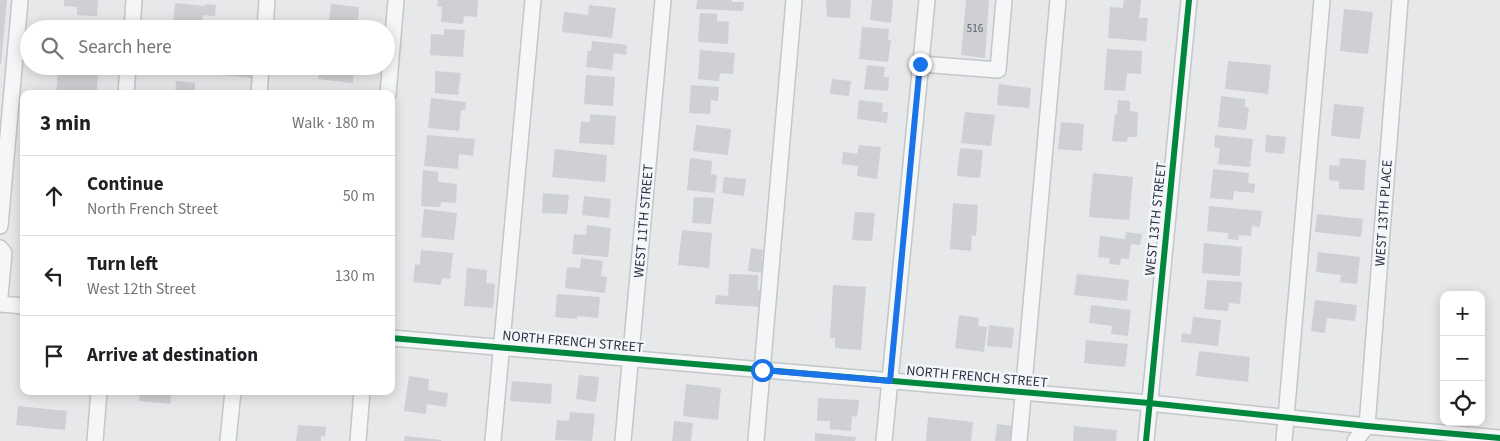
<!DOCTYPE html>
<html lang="en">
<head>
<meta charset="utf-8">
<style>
  body { margin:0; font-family:"Source Sans 3",sans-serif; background:#f6f6f6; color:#202124 }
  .controls { position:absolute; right:15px; bottom:15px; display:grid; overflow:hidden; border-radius:10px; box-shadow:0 2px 12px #0003 }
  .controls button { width:45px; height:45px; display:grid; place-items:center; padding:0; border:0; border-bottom:1px solid #e0e0e0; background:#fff; color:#202124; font:25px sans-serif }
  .stop { position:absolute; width:15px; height:15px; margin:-11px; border:4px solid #1a73e8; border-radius:50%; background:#fff }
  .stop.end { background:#1a73e8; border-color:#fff; box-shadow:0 1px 5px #0008 }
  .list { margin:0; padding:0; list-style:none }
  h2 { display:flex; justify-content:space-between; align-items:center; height:65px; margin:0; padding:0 20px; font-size:21px }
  h2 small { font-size:16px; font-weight:400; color:#757577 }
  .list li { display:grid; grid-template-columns:32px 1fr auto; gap:15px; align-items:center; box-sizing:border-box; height:80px; padding:0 20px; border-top:1px solid #e0e0e0 }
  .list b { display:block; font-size:19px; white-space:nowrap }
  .list p { margin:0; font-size:16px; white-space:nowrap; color:#757577 }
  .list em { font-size:16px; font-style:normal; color:#757577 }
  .icon { flex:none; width:28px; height:28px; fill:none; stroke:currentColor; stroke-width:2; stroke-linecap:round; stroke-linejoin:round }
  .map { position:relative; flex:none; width:1500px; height:441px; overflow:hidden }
  .search { position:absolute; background:#fff; box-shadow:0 2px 12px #0003; left:20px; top:20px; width:375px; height:55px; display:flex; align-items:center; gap:12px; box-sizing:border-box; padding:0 18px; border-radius:28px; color:#757577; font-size:19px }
  .panel { position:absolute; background:#fff; box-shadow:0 2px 12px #0003; left:20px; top:90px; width:375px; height:305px; border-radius:10px }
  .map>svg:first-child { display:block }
  .building { fill:#ced0d3 }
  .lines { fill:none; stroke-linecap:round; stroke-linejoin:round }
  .minor-casing { stroke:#c4c6c8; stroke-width:18 }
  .minor { stroke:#f5f6f7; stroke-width:15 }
  .cycleway-casing { stroke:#f4f6f9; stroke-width:9 }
  .cycleway { stroke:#00873e; stroke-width:6 }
  .route { stroke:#1a73e8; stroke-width:6 }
  .labels { text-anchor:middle; stroke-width:5; stroke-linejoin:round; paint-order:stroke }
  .number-label { font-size:11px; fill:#545c69 }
  .street-label { font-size:14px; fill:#2b3445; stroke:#f4f6f9 }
</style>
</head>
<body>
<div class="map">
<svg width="1500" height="441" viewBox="0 0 1500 441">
  <rect width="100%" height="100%" fill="#e6e8ea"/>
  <path class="building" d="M0 0H7L1 64H0Z
    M64 0H98L97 16 77 15V7L64 6Z
    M438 0H478L477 17 464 16 463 24 441 22 442 7 437 6Z
    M697 0H732V2H744L743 11 696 9Z
    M826 0H851L850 18 827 17Z
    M872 0H893L891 23 870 20Z
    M966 0H989L985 58 961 55Z
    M1124 0H1141L1139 18H1148L1146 41 1108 38 1110 7 1123 8Z
    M175 3 205 6V4L216 5 215 16 203 15 202 29H173Z
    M331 4 359 7 357 29H328Z
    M589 5 616 8 612 38 562 32 564 12 588 15Z
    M1344 9 1373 12 1368 54 1340 51Z
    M700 13 717 14V21L729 22 728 44 698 42Z
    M862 27 889 29 888 40H891L888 62 859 59Z
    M444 29 465 30 463 57 430 55 431 34 444 35Z
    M592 41 627 45 626 55 614 53 612 70 586 67 588 51H591Z
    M1107 49 1142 51 1141 74 1127 73 1125 91 1104 90Z
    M700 50 735 53 733 74 720 73 719 81 698 79Z
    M1228 61 1271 65 1268 94 1225 89Z
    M867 65 885 67 884 77H889L888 91 864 89Z
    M224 66H252L251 78 223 75Z
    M332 66H354L353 83 318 79 319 71 331 73Z
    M58 71 98 73 97 90H91V94H56Z
    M435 71 461 73 458 95 435 93Z
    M586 75 615 77 613 106 584 104Z
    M832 79 851 81 849 96 830 94Z
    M176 81 195 83V94H175Z
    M999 84 1031 88 1029 108 997 105Z
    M691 85 719 87 718 101 711 100 710 114 689 113Z
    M1221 96 1245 99V107L1249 108 1246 130 1218 127Z
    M431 98 466 102 465 110H461L459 131 428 128Z
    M859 100 883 103 882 112H888L887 123 857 119Z
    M1118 100 1130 101V111L1138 112 1137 137H1128L1127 142 1112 141 1115 114H1117Z
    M1334 104 1364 107 1360 139 1331 136Z
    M965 112 995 115 991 146 961 143Z
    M590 114 616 116 614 145 579 143 581 122H590Z
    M1061 122 1084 124 1082 151 1058 149Z
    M696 125 731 129 728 155 693 151Z
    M427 135 475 139 473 156 459 154 458 169 424 166Z
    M1215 135 1253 139 1250 167 1218 164 1220 148 1214 147Z
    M1266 135 1286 137 1284 154 1265 152Z
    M859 145 881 147 877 179 857 176 858 166 842 164 843 152 857 154Z
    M960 148 983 150 980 178 957 176Z
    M555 149 607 155 605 182 552 177Z
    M690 158 712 161 711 174 717 175 715 193 687 190Z
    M1340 158 1366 160 1364 190 1339 189V181L1329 180V165L1339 166Z
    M1213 169 1249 173 1248 183 1255 184 1254 193 1234 191 1233 200 1210 198Z
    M423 170 438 172V182L457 184 456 203 441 202 440 207 421 206Z
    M1093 173 1133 177 1129 220 1089 217Z
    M724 177 746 179 744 196 722 193Z
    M543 193 569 195 567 214 542 213Z
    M584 196 611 199 609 218 582 215Z
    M694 197 714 198 711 224 692 223Z
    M953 203 978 205 976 236 972 235 971 251 950 249Z
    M1209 206 1262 211 1260 227 1252 226 1251 236 1239 235 1238 240 1228 239V233L1207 231Z
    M424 209 457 213 454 240 421 237Z
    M855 212 875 213 872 241 852 240Z
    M1317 214 1363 219 1361 237 1315 232Z
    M587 225 611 228 608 257 572 254 574 234 586 235Z
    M682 230 712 233 709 268 678 265Z
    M1126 232 1142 234 1140 245 1131 244 1129 259 1121 258 1120 265 1109 264 1110 258 1098 257 1100 236 1125 239Z
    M1204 243 1242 247 1240 276 1202 273Z
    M751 248 763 250 762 260H767L765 273 748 271Z
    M421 250 453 253 450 279 442 278 441 285 413 282 415 264 420 265Z
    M1318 252 1360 257 1357 284 1340 282 1341 275 1316 272Z
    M581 258 603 261 601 276 607 277 605 293 565 288 567 267 580 268Z
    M467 268 487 270 486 283 495 284 493 308 464 306Z
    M729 274 758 275V290H760V307L715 304 716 295 728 296Z
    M1077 274 1129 280 1127 301 1074 295Z
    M1207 280 1242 282 1240 304 1229 303 1228 311 1204 309Z
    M833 285 866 287 861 350 835 348V338H830Z
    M557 294 600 297 598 318 577 316V319L555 317Z
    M1315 300 1357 305 1355 321 1327 318 1325 333 1311 331Z
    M1091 305 1131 310 1128 336 1111 334 1112 326 1089 323Z
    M959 315 979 318 978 326 987 327 984 352 955 348Z
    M1193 317 1221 320 1218 346 1181 342 1182 333 1191 334Z
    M989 325 1014 328 1012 348 987 346Z
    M1086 340 1128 344 1125 367 1084 363Z
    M1199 351 1250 357 1248 382 1196 376Z
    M579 375 599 377 596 402 576 399Z
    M409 376 429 379 428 390 448 393 446 407 427 404 426 414 404 411Z
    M512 381 552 384 551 404 510 401Z
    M686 384 721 388 718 420 683 416Z
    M140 391H172L170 404 139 401Z
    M818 398 859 400 857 417 852 416 851 431 830 429V421H817Z
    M18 406 67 411 65 430 16 425Z
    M570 412 595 414 592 441 555 440 557 420 569 421Z
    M928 417 973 422 971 441H926Z
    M674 421 693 423 691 441H672Z
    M997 424 1013 426 1012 441H995Z
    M298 425 326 427 325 437 321 436V441H296Z
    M1074 426 1117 430 1116 441H1073Z
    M815 433 856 437 855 441H815Z
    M405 436 442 440 441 441H404Z"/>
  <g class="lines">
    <g class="minor-casing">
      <path id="minor" d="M132 29 134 0
        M265 29 267 0
        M921 64 998 70 1004 0
        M126 94 128 66
        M259 94 261 66
        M388 94 396 0
        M0 226 20 0
        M0 248 4 253 0 296
        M0 304 24 306
        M391 338 1149 403 1367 426 1500 438
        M95 441 99 391
        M228 441 233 391
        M358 441 362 391
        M493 441 533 0
        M623 441 663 0
        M756 441 794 0
        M884 441 927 0
        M1019 441 1058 0
        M1146 441 1189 0
        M1284 441 1322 0
        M1355 441 1367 426 1400 0"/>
    </g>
    <use href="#minor" class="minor"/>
    <g class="cycleway-casing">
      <path id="cycleway" d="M391 338 1149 403 1367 426 1500 438
        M1146 441 1189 0"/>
    </g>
    <use href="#cycleway" class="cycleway"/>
  </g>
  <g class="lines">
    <path class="route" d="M762 370 890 381 920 64"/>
  </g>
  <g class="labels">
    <g class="number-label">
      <text x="975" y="32">516</text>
    </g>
    <g class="street-label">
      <text transform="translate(1383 213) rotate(-86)" y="5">WEST 13TH PLACE</text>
      <text transform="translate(1155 219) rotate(-84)" y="5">WEST 13TH STREET</text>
      <text transform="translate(643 221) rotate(-85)" y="5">WEST 11TH STREET</text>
      <text transform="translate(573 341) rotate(5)" y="5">NORTH FRENCH STREET</text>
      <text transform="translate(977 376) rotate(5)" y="5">NORTH FRENCH STREET</text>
    </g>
  </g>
</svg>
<div class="controls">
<button>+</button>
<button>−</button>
<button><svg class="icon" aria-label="locate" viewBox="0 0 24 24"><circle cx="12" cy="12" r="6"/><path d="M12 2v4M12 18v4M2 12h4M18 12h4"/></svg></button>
</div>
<div class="stop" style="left:762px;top:370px"></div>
<div class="stop end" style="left:920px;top:64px"></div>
<div class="search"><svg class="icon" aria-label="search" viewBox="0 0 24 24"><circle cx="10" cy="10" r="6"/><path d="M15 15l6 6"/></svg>Search here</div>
<section class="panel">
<h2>3 min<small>Walk · 180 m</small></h2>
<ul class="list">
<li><svg class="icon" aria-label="ahead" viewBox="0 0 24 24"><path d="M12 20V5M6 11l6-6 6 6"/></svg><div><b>Continue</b><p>North French Street</p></div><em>50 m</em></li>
<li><svg class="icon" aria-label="left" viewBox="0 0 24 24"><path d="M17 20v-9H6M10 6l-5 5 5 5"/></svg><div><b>Turn left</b><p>West 12th Street</p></div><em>130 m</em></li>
<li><svg class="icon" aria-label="arrive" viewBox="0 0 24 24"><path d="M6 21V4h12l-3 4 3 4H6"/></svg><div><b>Arrive at destination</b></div></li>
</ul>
</section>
</div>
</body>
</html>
